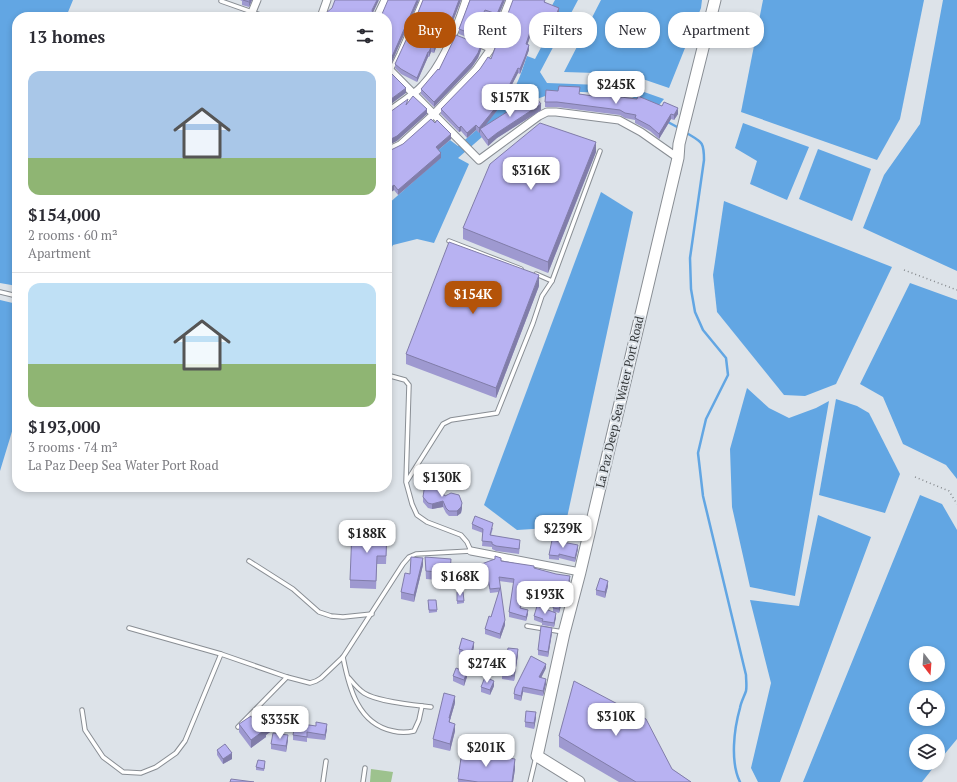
<!DOCTYPE html>
<html lang="en">
<head>
<meta charset="utf-8">
<style>
  :root { --surface:#fff; --page:#f7f7f7; --text:#2b2b33; --muted:#7c7c81; --line:#e1e1e2; --accent:#b45309 }
  body { margin:0; font-family:"PT Serif",serif; background:var(--page); color:var(--text); height:100vh; display:flex; flex-direction:column; font-size:15px; white-space:nowrap }
  * { box-sizing:border-box; margin:0 }
  p { font-size:13px; color:var(--muted) }
  .icon { flex:none; width:22px; height:22px; fill:none; stroke:currentColor; stroke-width:2; stroke-linecap:round; stroke-linejoin:round }
  .map { position:relative; flex:1; overflow:hidden }
  .panel { position:absolute; left:12px; top:12px; width:380px; height:480px; display:flex; flex-direction:column; background:var(--surface); border-radius:16px; box-shadow:0 2px 6px #0003 }
  .panel>* { flex:none }
  .hud { position:absolute; left:404px; top:12px; width:380px; height:36px; display:flex; gap:8px }
  .needle { width:26px; rotate:163deg }
  .fabs { position:absolute; left:909px; top:646px; display:grid; gap:8px }
  .fabs a { display:grid; place-items:center; width:36px; height:36px; border-radius:50%; background:var(--surface); box-shadow:0 2px 6px #0003; font-size:20px }
  .price { position:absolute; translate:-50% -34px; padding:0 9px; border-radius:8px; background:#fff; color:#222; font-size:13px; line-height:26px; filter:drop-shadow(0 1px 2px #0008) }
  .price::after { content:''; position:absolute; left:50%; top:24px; width:12px; height:9px; margin-left:-6px; background:inherit; clip-path:polygon(0 0,100% 0,50% 100%) }
  .price.on { background:var(--accent); color:#fff }
  ul { padding:0; list-style:none }
  li { display:grid; align-content:center; gap:8px; height:212px; padding:0 16px }
  li+li { border-top:1px solid var(--line) }
  li span { display:grid; place-items:center; height:124px; border-radius:12px; color:#555 }
  li>.icon { margin-inline-start:auto }
  span .icon { width:72px; height:72px; fill:#fffc; stroke-width:1 }
  li b { font-size:17px }
  h2 { display:flex; justify-content:space-between; align-items:center; height:48px; padding:0 16px; font-size:17px }
  .tag { padding:0 14px; border-radius:16px; background:var(--surface); box-shadow:0 2px 6px #0003; font-size:14px; line-height:36px }
  .tag.on { background:var(--accent); color:#fff }
  .map>svg:first-child { display:block }
</style>
</head>
<body>
<div class="map">
<svg width="957" height="782" viewBox="0 0 957 782">
  <rect width="100%" height="100%" fill="#dde3e9"/>
  <!-- green -->
  <polygon fill="#9dc28e" points="371,769 393,772 391,782 370,782"/>
  <!-- water -->
  <g fill="#62a6e3" fill-rule="evenodd">
    <polygon points="0,0 73,0 66,17 17,17 17,415 0,471"/>
    <path d="M555 0H578L540 72 547 83 627 86 664 99 656 109 626 94 559 91 534 100 482 137 458 158 469 164 434 243 417 239 393 245 387 256V205L423 173 436 152 450 140 458 146C477 129 498 113 513 91 519 81 523 67 527 56L535 59 559 13 550 9Z"/>
    <polygon points="601,0 702,0 701,8 669,88 628,74 564,72"/>
    <polygon points="763,0 924,0 900,119 877,160 741,112"/>
    <polygon points="943,0 957,0 957,271 863,228 884,175 920,124"/>
    <polygon points="743,123 809,147 787,200 750,184 757,161 735,148"/>
    <polygon points="818,149 871,169 852,221 799,199"/>
    <polygon points="601,192 633,212 565,527 517,530 484,505"/>
    <polygon points="724,201 892,267 836,384 805,396 784,395 717,312 713,275"/>
    <polygon points="910,283 957,300 957,479 946,465 903,444 883,397 860,384"/>
    <polygon points="747,388 769,408 789,418 816,408 829,401 795,596 750,587 732,507 730,449"/>
    <polygon points="836,399 857,406 869,413 900,474 885,513 819,495"/>
    <path d="M920 495 942 504 957 530V739L938 762V741H916V763H937L922 782H803ZM916 653H938V675H916ZM916 697H938V719H916Z"/>
    <polygon points="818,515 871,537 780,782 758,782 751,768 771,683 750,600 799,606"/>
  </g>
  <!-- pier -->
  <polygon fill="#dde3e9" points="0,283 17,286 17,304 0,300"/>
  <g fill="none" stroke-linecap="round" stroke-linejoin="round">
    <!-- stream -->
    <g stroke="#62a6e3" stroke-width="2.5">
      <polyline points="666,121 679,128"/>
      <path d="M685 132C701 142 704 140 704 160L690 258 691 289 695 312 703 330 726 358 728 375 706 419 698 453 703 496 746 675C746 680 747 686 746 691 744 697 741 702 740 708 734 729 730 762 740 782"/>
    </g>
    <!-- service casing -->
    <g stroke="#898e94" stroke-width="5.5">
      <g id="service">
        <polyline points="221,1 266,17"/>
        <polyline points="478,45 490,50"/>
        <polyline points="391,70 399,54 422,0"/>
        <polyline points="449,241 521,269"/>
        <polyline points="536,274 552,281"/>
        <polyline points="0,292 17,296"/>
        <polyline points="407,481 443,424 451,420 497,413 533,323 542,296 552,281 600,151"/>
        <polyline points="249,561 293,589 319,612 331,616 343,617 372,614"/>
        <polyline points="527,626 563,632"/>
        <polyline points="129,628 221,654 287,677 310,683 316,681 321,678 343,657 403,564 409,557 416,554 471,551 467,542 461,535 427,522 417,515 412,504 406,482 409,385 405,380 387,375"/>
        <path d="M343 657C349 688 358 724 393 731 401 733 406 733 414 731L419 720 422 706"/>
        <path d="M349 678C354 684 358 689 364 693 378 702 414 705 431 707"/>
        <polyline points="82,710 85,730 103,757 123,772 141,773 156,767 176,753 185,741 221,654"/>
        <polyline points="238,727 287,677"/>
        <polyline points="323,782 326,761"/>
        <polyline points="363,782 365,768"/>
        <polyline points="530,782 536,757"/>
      </g>
    </g>
    <!-- minor casing -->
    <g stroke="#898e94" stroke-width="9">
      <g id="minor">
        <polyline points="250,17 257,0"/>
        <polyline points="321,17 327,0"/>
        <polyline points="377,17 385,0"/>
        <polyline points="387,67 479,160 539,116 547,112 556,112 619,120 641,132 678,158"/>
        <path d="M387 113C399 104 413 96 423 85 443 64 457 28 466 0"/>
        <polyline points="387,151 400,145 434,114 476,70 490,50 510,0"/>
        <polyline points="471,551 580,572"/>
      </g>
    </g>
    <!-- secondary casing -->
    <g stroke="#898e94" stroke-width="13">
      <polyline id="secondary" points="579,782 537,756 564,633 580,572 678,158 679,144 715,0"/>
    </g>
    <!-- path -->
    <g stroke="#84888c" stroke-width="1.5" stroke-dasharray="1 3" stroke-linecap="butt">
      <polyline points="904,270 957,290"/>
      <polyline points="915,477 949,491 957,504"/>
    </g>
    <!-- service -->
    <use href="#service" stroke="#fff" stroke-width="3.5"/>
    <!-- minor -->
    <use href="#minor" stroke="#fff" stroke-width="7"/>
    <!-- secondary -->
    <use href="#secondary" stroke="#fff" stroke-width="11"/>
  </g>
  <!-- wall -->
  <g fill="#9e99d0">
    <polygon points="240,0 252,0 249,7 242,5 242,1"/>
    <polygon points="419,0 391,64 387,63 387,17"/>
    <polygon points="423,0 461,0 445,42 439,40 434,53 431,52 429,57 428,57 417,82 401,74 395,68 395,64 421,44 425,34 413,30 413,25"/>
    <polygon points="470,0 505,0 497,19 485,15 483,19 481,18 478,26 490,36 487,45 459,34 459,29"/>
    <polygon points="545,0 545,2 559,13 556,20 553,18 547,33 533,28 527,45 529,50 520,74 518,73 506,96 506,99 484,127 519,106 541,110 497,138 488,146 480,135 480,132 479,133 476,130 467,138 461,131 459,132 441,114 441,109 491,59"/>
    <polygon points="481,50 478,58 472,67 434,107 421,94 421,89 439,70"/>
    <polygon points="580,94 593,96 605,95 678,114 674,120 671,119 659,139 650,131 635,123 635,120 625,118 620,115 557,107 545,107 545,102"/>
    <polygon points="451,139 438,150 441,158 398,195 394,190 387,195 387,151 389,151"/>
    <polygon points="596,152 548,273 463,239 463,228"/>
    <polygon points="539,286 496,398 406,364 406,354"/>
    <polygon points="445,496 462,508 461,513 457,516 449,516 446,513 443,507 432,509 428,508 423,502 423,497"/>
    <polygon points="472,524 493,528 491,535 520,545 519,554 496,551 492,549 492,547 482,546 483,533 472,529"/>
    <polygon points="387,539 386,564 377,564 376,589 350,588 350,580"/>
    <polygon points="578,549 575,562 559,558 559,560 549,559 549,555"/>
    <polygon points="425,557 451,567 450,581 426,579"/>
    <polygon points="495,559 501,561 534,568 570,580 566,599 563,598 559,613 555,612 556,617 554,627 542,625 542,623 534,620 534,616 553,612 553,608 555,598 544,594 541,603 523,599 521,608 528,614 526,621 509,617 509,612 514,583 499,581 505,625 500,639 485,634 485,629 491,617 499,592 490,593 487,577 472,583 468,574 468,569"/>
    <polygon points="423,565 414,602 401,599 401,592 410,574"/>
    <polygon points="608,586 605,598 596,595 596,590"/>
    <polygon points="457,592 463,592 464,603 457,604"/>
    <polygon points="428,603 437,610 437,612 429,613"/>
    <polygon points="552,633 548,657 538,655 538,650"/>
    <polygon points="474,647 471,658 459,655 459,649"/>
    <polygon points="518,654 514,681 502,679 502,674 506,663"/>
    <polygon points="546,668 541,678 546,684 543,696 523,692 521,701 514,699 514,694"/>
    <polygon points="453,676 467,677 464,686 453,681"/>
    <polygon points="494,686 490,695 481,692 481,687"/>
    <polygon points="455,703 450,720 450,723 455,731 450,751 433,747 433,739"/>
    <polygon points="536,718 534,729 525,727 525,722"/>
    <polygon points="255,723 277,727 266,735 266,737 251,748 239,732 239,724"/>
    <polygon points="316,726 327,729 325,740 307,738 307,742 293,740 293,735"/>
    <polygon points="559,736 672,769 691,782 619,782 559,747"/>
    <polygon points="288,740 286,752 271,749 271,744"/>
    <polygon points="217,750 232,759 223,764 217,755"/>
    <polygon points="265,764 264,771 256,770 256,767"/>
    <polygon points="515,769 513,782 458,782 458,779"/>
  </g>
  <!-- shaded-wall -->
  <g fill="#817da9">
    <polygon points="250,0 252,0 249,7 249,2"/>
    <polygon points="377,0 379,0 372,15 372,10"/>
    <polygon points="417,0 419,0 391,64 391,59"/>
    <polygon points="459,0 461,0 445,42 445,37"/>
    <polygon points="503,0 505,0 497,19 497,14"/>
    <polygon points="559,8 559,13 556,20 556,15"/>
    <polygon points="481,13 481,18 477,31 477,26"/>
    <polygon points="553,13 553,18 547,33 547,29"/>
    <polygon points="533,23 533,28 526,49 526,44"/>
    <polygon points="490,31 490,36 487,45 487,40"/>
    <polygon points="439,35 439,40 434,53 434,48"/>
    <polygon points="481,45 481,50 478,58 472,67 434,107 434,102"/>
    <polygon points="529,45 529,50 520,74 520,69"/>
    <polygon points="431,47 431,52 429,57 429,52"/>
    <polygon points="428,52 428,57 417,82 417,78"/>
    <polygon points="518,68 518,73 506,96 506,99 481,131 480,129 480,132 479,133 479,128 505,94"/>
    <polygon points="406,88 406,93 387,107 387,102"/>
    <polygon points="541,104 541,110 497,138 488,146 488,140 497,133"/>
    <polygon points="678,108 678,114 674,120 674,115"/>
    <polygon points="427,109 427,114 397,141 387,146 387,141"/>
    <polygon points="671,114 671,119 659,139 659,134"/>
    <polygon points="476,125 476,130 467,138 467,133"/>
    <polygon points="461,126 461,131 459,132 459,128"/>
    <polygon points="451,134 451,139 436,152 436,147"/>
    <polygon points="596,142 596,152 548,273 548,262"/>
    <polygon points="441,153 441,158 398,195 398,190"/>
    <polygon points="394,185 394,190 387,195 387,190"/>
    <polygon points="539,275 539,286 496,398 496,388"/>
    <polygon points="443,501 443,507 432,509 432,504"/>
    <polygon points="462,503 462,508 461,513 457,516 457,511"/>
    <polygon points="578,545 578,549 575,562 575,558"/>
    <polygon points="423,558 423,565 414,602 414,595"/>
    <polygon points="487,573 487,577 472,583 472,579"/>
    <polygon points="570,576 570,580 566,599 566,594"/>
    <polygon points="608,581 608,586 605,598 605,592"/>
    <polygon points="544,590 544,594 541,603 541,599"/>
    <polygon points="563,594 563,598 559,613 559,609"/>
    <polygon points="523,595 523,599 520,612 520,608"/>
    <polygon points="528,610 528,614 526,621 526,617"/>
    <polygon points="556,613 556,617 554,627 554,623"/>
    <polygon points="505,620 505,625 500,639 500,634"/>
    <polygon points="552,628 552,633 548,657 548,652"/>
    <polygon points="474,642 474,647 471,658 471,653"/>
    <polygon points="518,649 518,654 514,681 514,676"/>
    <polygon points="546,664 546,668 539,682 539,677"/>
    <polygon points="467,672 467,677 464,686 464,680"/>
    <polygon points="546,679 546,684 543,696 543,691"/>
    <polygon points="494,681 494,686 490,695 490,690"/>
    <polygon points="523,687 523,692 521,701 521,696"/>
    <polygon points="455,696 455,703 450,720 450,725 449,730 449,718"/>
    <polygon points="536,712 536,718 534,729 534,723"/>
    <polygon points="277,719 277,727 266,735 266,737 251,748 251,740 263,729"/>
    <polygon points="327,724 327,729 325,740 325,735"/>
    <polygon points="455,724 455,731 450,751 450,744"/>
    <polygon points="288,735 288,740 286,752 286,746"/>
    <polygon points="232,753 232,759 223,764 223,759"/>
    <polygon points="515,759 515,769 513,782 512,782"/>
  </g>
  <!-- building -->
  <g fill="#b8b2f2" stroke="#817da9">
    <polygon points="243,0 250,0 249,2"/>
    <polygon points="335,0 377,0 372,10 373,15 377,17 329,17 326,13 332,8"/>
    <polygon points="388,0 417,0 391,59 387,58 387,17 377,17 382,14"/>
    <polygon points="423,0 459,0 445,37 439,35 434,48 431,47 429,52 428,52 417,78 401,69 395,64 407,38 421,44 426,30 413,25"/>
    <polygon points="470,0 503,0 497,14 485,10 483,14 481,13 477,26 490,31 487,40 459,29"/>
    <polygon points="513,0 545,0 544,2 559,8 556,15 553,13 547,29 533,23 526,44 529,45 525,57 520,69 518,68 505,94 506,95 479,128 476,125 467,133 461,126 459,128 441,109 480,69 488,57 491,59"/>
    <polygon points="456,35 481,45 478,53 472,62 434,102 421,89 438,69 439,70"/>
    <polygon points="387,69 406,88 387,102"/>
    <polygon points="559,86 580,87 579,94 593,96 593,87 605,87 604,95 637,99 638,96 662,106 664,102 678,108 674,115 671,114 659,134 650,126 635,118 636,115 625,113 620,110 557,102 545,102 546,90 558,91"/>
    <polygon points="534,95 541,104 497,133 488,140 480,129 518,105 519,106"/>
    <polygon points="413,96 427,109 397,136 387,141 387,112 390,112 408,99 406,105"/>
    <polygon points="431,119 435,123 437,120 451,134 436,147 441,153 398,190 394,185 387,190 387,151 389,151 403,144"/>
    <polygon points="540,123 596,142 548,262 463,228 490,164"/>
    <polygon points="449,242 539,275 496,388 406,354"/>
    <polygon points="430,485 434,485 438,487 445,496 451,493 459,495 462,503 461,507 457,511 449,511 446,508 443,501 432,504 428,503 423,497 424,490"/>
    <polygon points="475,516 493,523 490,535 520,540 519,549 496,546 492,544 492,542 482,541 483,529 472,524"/>
    <polygon points="352,530 387,531 386,556 377,556 376,581 350,580"/>
    <polygon points="552,540 578,545 575,558 559,554 559,556 549,555"/>
    <polygon points="495,556 501,558 501,561 534,566 534,568 556,574 570,576 566,594 563,594 559,609 553,608 556,594 544,590 541,599 523,595 520,608 528,610 526,617 509,612 514,579 499,577 505,620 500,634 485,629 489,616 491,617 500,588 490,589 487,573 472,579 468,569 495,559"/>
    <polygon points="411,557 423,558 414,595 401,592 405,573 410,574"/>
    <polygon points="425,557 451,559 450,573 426,571"/>
    <polygon points="600,578 608,581 605,592 596,590"/>
    <polygon points="457,592 463,592 464,601 457,601"/>
    <polygon points="428,600 436,600 437,610 429,610"/>
    <polygon points="537,606 556,613 554,623 542,621 543,619 534,616"/>
    <polygon points="541,626 552,628 548,652 538,650"/>
    <polygon points="462,638 474,642 471,653 459,649"/>
    <polygon points="508,648 518,649 514,676 502,674 504,662 506,663"/>
    <polygon points="531,656 546,664 539,677 546,679 543,691 523,687 521,696 514,694 515,688"/>
    <polygon points="456,668 467,672 464,680 453,676"/>
    <polygon points="485,677 494,681 490,690 481,687"/>
    <polygon points="574,681 646,719 672,769 691,782 636,782 559,736"/>
    <polygon points="444,693 455,696 449,718 450,718 449,722 455,724 450,744 433,739"/>
    <polygon points="526,711 536,712 534,723 525,722"/>
    <polygon points="271,712 277,719 263,729 266,729 251,740 239,724 251,716 255,723"/>
    <polygon points="316,722 327,724 325,735 307,732 307,737 293,735 295,723 316,726"/>
    <polygon points="273,733 288,735 286,746 271,744"/>
    <polygon points="225,744 232,753 223,759 217,750"/>
    <polygon points="462,751 515,759 512,782 478,782 458,779"/>
    <polygon points="258,760 265,761 264,769 256,767"/>
    <polygon points="231,779 254,782 230,782"/>
  </g>
  <g text-anchor="middle" stroke-width="4" stroke-linejoin="round" paint-order="stroke">
    <!-- street labels -->
    <g font-size="12" fill="#343739" stroke="#dde3e9">
      <text transform="translate(620 402) rotate(-77)" y="4">La Paz Deep Sea Water Port Road</text>
    </g>
  </g>
</svg>
<div class="fabs">
<a><svg class="needle" viewBox="-14 -14 28 28"><path d="M0-13l5 13h-10z" fill="#e53935"/><path d="M0 13l5-13h-10z" fill="#7c7c81"/></svg></a>
<a><svg class="icon" aria-label="locate" viewBox="0 0 24 24"><circle cx="12" cy="12" r="6"/><path d="M12 2v4M12 18v4M2 12h4M18 12h4"/></svg></a>
<a><svg class="icon" aria-label="layers" viewBox="0 0 24 24"><path d="M12 4l9 5-9 5-9-5zM3 14l9 5 9-5"/></svg></a>
</div>
<b class="price" style="left:616px;top:105px">$245K</b>
<b class="price" style="left:510px;top:118px">$157K</b>
<b class="price" style="left:531px;top:191px">$316K</b>
<b class="price on" style="left:473px;top:315px">$154K</b>
<b class="price" style="left:442px;top:498px">$130K</b>
<b class="price" style="left:563px;top:549px">$239K</b>
<b class="price" style="left:367px;top:554px">$188K</b>
<b class="price" style="left:460px;top:597px">$168K</b>
<b class="price" style="left:545px;top:615px">$193K</b>
<b class="price" style="left:487px;top:684px">$274K</b>
<b class="price" style="left:616px;top:737px">$310K</b>
<b class="price" style="left:280px;top:740px">$335K</b>
<b class="price" style="left:486px;top:768px">$201K</b>
<div class="hud">
<a class="tag on">Buy</a>
<a class="tag">Rent</a>
<a class="tag">Filters</a>
<a class="tag">New</a>
<a class="tag">Apartment</a>
</div>
<section class="panel">
<h2>13 homes<svg class="icon" aria-label="filters" viewBox="0 0 24 24"><path d="M4 7h16M4 17h16"/><circle cx="9" cy="7" r="2"/><circle cx="15" cy="17" r="2"/></svg></h2>
<ul>
<li><span style="background:linear-gradient(#a9c7e8 70%,#8fb573 0)"><svg class="icon" aria-label="home" viewBox="0 0 24 24"><path d="M3 11l9-7 9 7M6 9v11h12V9"/></svg></span><div><b>$154,000</b><p>2 rooms · 60 m²</p><p>Apartment</p></div></li>
<li><span style="background:linear-gradient(#bfe0f5 65%,#8fb573 0)"><svg class="icon" aria-label="home" viewBox="0 0 24 24"><path d="M3 11l9-7 9 7M6 9v11h12V9"/></svg></span><div><b>$193,000</b><p>3 rooms · 74 m²</p><p>La Paz Deep Sea Water Port Road</p></div></li>
</ul>
</section>
</div>
</body>
</html>
